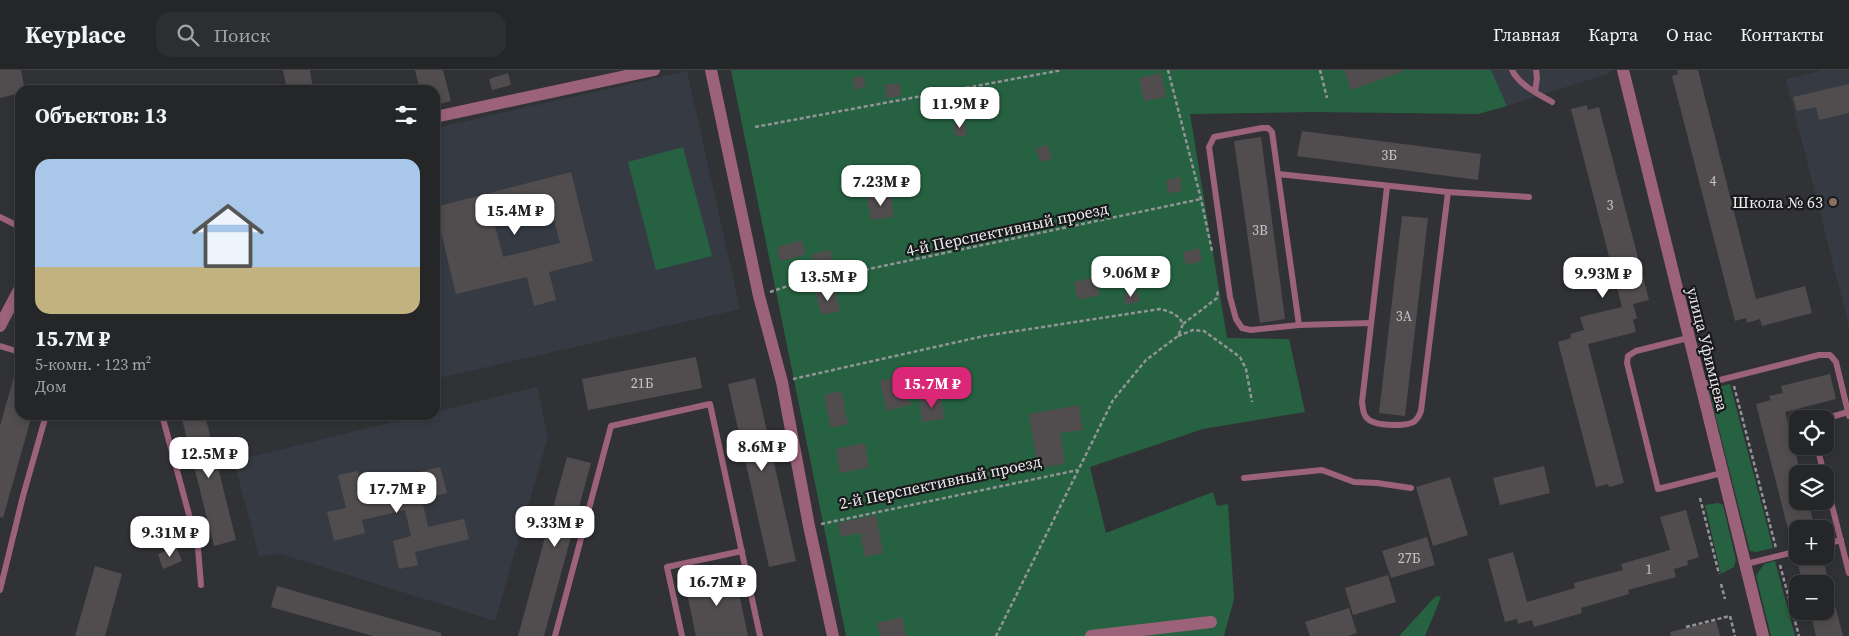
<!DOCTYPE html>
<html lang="ru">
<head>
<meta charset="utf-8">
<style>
  :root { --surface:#242628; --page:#2c2e30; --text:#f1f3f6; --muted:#a3a5a8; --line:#414345; --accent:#db2777 }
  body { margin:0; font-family:"Source Serif 4",serif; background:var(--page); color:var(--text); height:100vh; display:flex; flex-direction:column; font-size:19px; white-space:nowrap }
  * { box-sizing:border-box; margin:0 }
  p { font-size:16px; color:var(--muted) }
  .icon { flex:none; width:28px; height:28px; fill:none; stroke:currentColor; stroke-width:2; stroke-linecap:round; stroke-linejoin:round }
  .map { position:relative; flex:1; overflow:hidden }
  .sheet { position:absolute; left:15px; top:15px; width:425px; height:335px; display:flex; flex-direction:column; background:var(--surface); border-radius:15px; box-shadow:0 2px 8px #0003,0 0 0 1px var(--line) }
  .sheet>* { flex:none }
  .fabs { position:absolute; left:1789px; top:340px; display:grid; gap:10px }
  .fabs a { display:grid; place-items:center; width:45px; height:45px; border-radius:10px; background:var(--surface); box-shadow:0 2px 8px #0003,0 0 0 1px var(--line); font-size:25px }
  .price { position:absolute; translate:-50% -42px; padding:0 11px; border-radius:10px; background:#fff; color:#222; font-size:16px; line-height:32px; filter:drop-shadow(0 1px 2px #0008) }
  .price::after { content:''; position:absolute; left:50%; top:30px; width:15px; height:11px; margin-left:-8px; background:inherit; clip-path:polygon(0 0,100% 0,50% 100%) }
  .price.selected { background:var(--accent); color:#fff }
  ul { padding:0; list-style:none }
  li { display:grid; align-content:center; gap:10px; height:265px; padding:0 20px }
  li+li { border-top:1px solid var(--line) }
  li span { display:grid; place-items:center; height:155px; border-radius:15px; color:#555 }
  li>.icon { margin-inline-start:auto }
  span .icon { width:90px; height:90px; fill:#fffc; stroke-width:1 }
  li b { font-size:21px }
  h2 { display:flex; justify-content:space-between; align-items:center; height:60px; padding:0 20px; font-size:21px }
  header { display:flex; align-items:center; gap:30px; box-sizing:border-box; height:70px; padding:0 25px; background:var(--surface); border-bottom:1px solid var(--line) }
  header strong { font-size:24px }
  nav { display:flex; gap:28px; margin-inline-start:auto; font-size:18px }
  .search { width:350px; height:45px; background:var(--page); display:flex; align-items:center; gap:12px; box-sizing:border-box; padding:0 18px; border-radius:15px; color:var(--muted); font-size:19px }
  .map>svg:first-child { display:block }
</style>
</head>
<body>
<header>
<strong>Keyplace</strong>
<div class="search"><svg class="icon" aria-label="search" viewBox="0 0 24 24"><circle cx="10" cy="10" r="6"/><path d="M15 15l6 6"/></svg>Поиск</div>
<nav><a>Главная</a><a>Карта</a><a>О нас</a><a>Контакты</a></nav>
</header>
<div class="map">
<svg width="1849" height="566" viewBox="0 0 1849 566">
  <rect width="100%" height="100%" fill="#303235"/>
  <!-- built -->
  <g fill="#363b43">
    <polygon points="1491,0 1610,0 1610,3 1604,5 1507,36"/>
    <polygon points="1823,0 1849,0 1849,256 1786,9"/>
    <polygon points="687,1 740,239 439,308 435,291 435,58"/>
    <polygon points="537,317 548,367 495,551 281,484 259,486 234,391 421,345 435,345 435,342"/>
  </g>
  <!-- green -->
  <g fill="#266241">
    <polygon points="731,0 1491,0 1507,36 1478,44 1314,42 1190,44 1227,268 1289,269 1305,342 1203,359 1090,397 1106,463 1213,422 1217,436 1228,434 1234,529 1224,566 846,566"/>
    <polygon points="683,77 712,186 656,200 628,92"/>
    <polygon points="1730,314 1773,478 1756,482 1750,481 1710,324 1713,318"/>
    <polygon points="1718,433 1723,435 1736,490 1734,497 1721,504 1705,435"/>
    <polygon points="1775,491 1795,566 1771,566 1756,506 1764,494"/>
    <polygon points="1438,526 1441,527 1425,566 1399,566 1435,527"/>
  </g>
  <!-- building -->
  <g fill="#514d4f" fill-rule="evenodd">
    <polygon points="0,0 21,0 24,16 20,23 0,28"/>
    <polygon points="283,0 310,0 313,20 287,20"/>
    <polygon points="415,0 443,0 451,31 435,35 435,20 420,20"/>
    <polygon points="1344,0 1402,0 1402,2 1351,20"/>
    <polygon points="1677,0 1698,0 1756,229 1805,216 1812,243 1762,256 1760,249 1747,253 1746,248 1735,251 1672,6 1678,4"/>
    <polygon points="508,3 511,15 492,20 489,9"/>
    <polygon points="1161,3 1166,27 1144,31 1139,8"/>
    <polygon points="863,6 866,17 855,20 852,8"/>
    <polygon points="899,13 901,26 887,28 885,15"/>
    <polygon points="1849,14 1849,43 1819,50 1816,37 1797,41 1793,27"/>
    <polygon points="1000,27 1001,39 990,40 988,28"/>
    <polygon points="1587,35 1588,40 1599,37 1649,230 1633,234 1637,248 1633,250 1636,262 1588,274 1624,413 1609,417 1608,414 1596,417 1558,272 1571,268 1570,264 1584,260 1580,247 1622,237 1571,39"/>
    <polygon points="964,51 967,65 956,67 953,54"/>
    <polygon points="1302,61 1481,84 1478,110 1297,86"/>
    <polygon points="1261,67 1285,249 1260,253 1234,71"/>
    <polygon points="1048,75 1052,89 1040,92 1036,78"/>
    <path d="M571 102 593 191 549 202 556 230 534 236 527 207 456 224 435 137ZM550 134 560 173 503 187 493 148Z"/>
    <polygon points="1180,107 1182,121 1168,123 1166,110"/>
    <polygon points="891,124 894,147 871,150 867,128"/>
    <polygon points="1402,146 1428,148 1405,346 1379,343"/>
    <polygon points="802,170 805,185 780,191 777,177"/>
    <polygon points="1199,178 1202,191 1186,195 1183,182"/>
    <polygon points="830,180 834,197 816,201 812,184"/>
    <polygon points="1096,207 1100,225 1078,230 1074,212"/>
    <polygon points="835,219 840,241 821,245 816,223"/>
    <polygon points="1137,221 1140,231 1126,235 1123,225"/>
    <polygon points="696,287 702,318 588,340 582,309"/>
    <polygon points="17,296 20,296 20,345 32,345 3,448 0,447 0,356"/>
    <polygon points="1830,304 1836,329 1785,342 1801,404 1798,404 1798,431 1808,431 1815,459 1788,459 1756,334 1771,330 1769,326 1783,323 1781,316"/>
    <polygon points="903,305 911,335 887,341 880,311"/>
    <polygon points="755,308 796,491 769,497 728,314"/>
    <polygon points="841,321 848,354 831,358 824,325"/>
    <polygon points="941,326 944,349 922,352 919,329"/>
    <polygon points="1079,335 1083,360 1060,363 1065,394 1038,398 1029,344"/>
    <polygon points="181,345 205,345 236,470 214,476"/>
    <polygon points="865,373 869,398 840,403 836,379"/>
    <polygon points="567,387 591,393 544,566 518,566"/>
    <polygon points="1544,396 1550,423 1500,435 1493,408"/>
    <polygon points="440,397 447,423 422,429 428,457 464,449 469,469 415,482 418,495 399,499 393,471 411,466 405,440 362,450 365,463 334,471 327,442 346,438 338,405 358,401 364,426 409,416 406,405"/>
    <polygon points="1450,407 1468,465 1433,476 1416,417"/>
    <polygon points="1686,440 1699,487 1687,491 1688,495 1674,499 1676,507 1628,520 1629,524 1581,538 1582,543 1534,557 1532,550 1518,554 1517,549 1505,552 1488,489 1513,482 1527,532 1575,518 1574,513 1623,500 1621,494 1670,480 1660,447"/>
    <polygon points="876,445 883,483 865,487 860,463 841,467 838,453"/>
    <polygon points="1427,467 1435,495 1391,508 1382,481"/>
    <polygon points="176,477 182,491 163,499 158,484"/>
    <polygon points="1822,486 1829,512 1843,566 1816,566 1810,541 1825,541 1825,514 1803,514 1796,487"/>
    <polygon points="95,496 122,504 105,566 75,566"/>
    <polygon points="734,500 748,566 696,566 686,519 703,515 701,507"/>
    <polygon points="1388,505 1396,532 1353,545 1345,518"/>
    <polygon points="277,516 441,563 441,566 373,566 271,537"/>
    <polygon points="1349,538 1357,563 1348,566 1310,566 1305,552"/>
    <polygon points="902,547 906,566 880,566 877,553"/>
    <polygon points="1716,551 1720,566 1671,566 1670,562"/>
  </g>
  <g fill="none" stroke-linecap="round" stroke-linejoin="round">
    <!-- path -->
    <g stroke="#939497" stroke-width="2.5" stroke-dasharray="4 2.5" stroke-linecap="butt">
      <polyline points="1168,0 1201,129 1212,181"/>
      <polyline points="1320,0 1327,28"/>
      <polyline points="755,57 1062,0"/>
      <polyline points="770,222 788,216 1201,129"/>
      <polyline points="1183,254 1217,228 1218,220"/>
      <polyline points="1178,266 1193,260 1204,261 1240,287 1246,299 1252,332"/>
      <path d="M793 309 984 266 1160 239C1171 242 1178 244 1183 254L1178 266 1146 290 1113 330 996 566"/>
      <polyline points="1734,316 1776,478"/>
      <polyline points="1700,428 1719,504"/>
      <polyline points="821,454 1078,400"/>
      <polyline points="1780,495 1799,566"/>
      <polyline points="1721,514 1725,529"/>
      <polyline points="1686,557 1730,546 1735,566"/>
    </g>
    <!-- lane -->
    <g stroke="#9b6279" stroke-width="6">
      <path d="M1512 0C1519 15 1538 24 1552 32"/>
      <polyline points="1535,22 1537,8 1536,0"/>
      <polygon points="1262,58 1268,58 1272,62 1299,255 1251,260 1242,258 1236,249 1230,227 1209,77 1214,67"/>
      <polyline points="1278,104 1448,122 1529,127"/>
      <path d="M1387 117 1362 332C1363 339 1363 346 1369 350 1378 356 1408 357 1415 351 1418 348 1420 344 1421 341L1448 122"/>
      <polyline points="0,147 20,157"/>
      <polyline points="1299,255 1371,253"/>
      <polyline points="1688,268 1636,281 1628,286 1627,293 1658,419 1722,403"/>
      <polyline points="0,276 20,282"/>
      <polyline points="1700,315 1819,285 1830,285 1836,292 1849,346"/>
      <polyline points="162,345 198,478 201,515"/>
      <polyline points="1824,349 1848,342"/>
      <polyline points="1817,376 1824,404"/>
      <polyline points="1244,408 1322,400 1354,412 1377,413 1411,418"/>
      <polyline points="1825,408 1849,503"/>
      <polyline points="1825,474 1841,470"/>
      <polyline points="1746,494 1794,482"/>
      <polyline points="0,520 23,426 46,345"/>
      <polyline points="555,566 611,356 710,334 760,566"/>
      <polyline points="682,566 667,497 742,481"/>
    </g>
    <!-- street -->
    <g stroke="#9b6279" stroke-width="12">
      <polyline points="711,0 759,226 782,312 809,456 833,566"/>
      <polyline points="1623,0 1763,566"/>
      <polyline points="435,47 654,0"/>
      <polyline points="0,256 20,218"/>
      <polyline points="1091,566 1211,552"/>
    </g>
  </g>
  <!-- markers -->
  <circle fill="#8d6e63" stroke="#19191b" stroke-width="2" cx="1833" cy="132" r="5"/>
  <g text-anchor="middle" stroke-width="4.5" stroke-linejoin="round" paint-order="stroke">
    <!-- number labels -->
    <g font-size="14" fill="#c6c6c8">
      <text x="1389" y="90">3Б</text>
      <text x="1713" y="116">4</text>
      <text x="1610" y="140">3</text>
      <text x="1260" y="165">3В</text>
      <text x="1404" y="251">3А</text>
      <text x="642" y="318">21Б</text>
      <text x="1409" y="493">27Б</text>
      <text x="1649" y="504">1</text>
    </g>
    <!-- poi labels -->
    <g font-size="16" fill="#edeef0" stroke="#19191b" text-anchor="end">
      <text x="1823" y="138">Школа № 63</text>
    </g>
    <!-- street labels -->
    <g font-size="16" fill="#edeef0" stroke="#19191b">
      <text transform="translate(1007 159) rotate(-12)" y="6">4-й Перспективный проезд</text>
      <text transform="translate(1708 279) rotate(76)" y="6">улица Уфимцева</text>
      <text transform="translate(940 412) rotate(-12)" y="6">2-й Перспективный проезд</text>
    </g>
  </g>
</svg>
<div class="fabs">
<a><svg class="icon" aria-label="locate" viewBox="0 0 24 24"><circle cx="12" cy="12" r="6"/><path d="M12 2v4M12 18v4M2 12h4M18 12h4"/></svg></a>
<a><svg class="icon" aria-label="layers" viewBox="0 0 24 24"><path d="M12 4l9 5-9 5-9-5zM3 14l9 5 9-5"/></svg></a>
<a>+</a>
<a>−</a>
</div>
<b class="price" style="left:960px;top:59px">11.9M ₽</b>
<b class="price" style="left:881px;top:137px">7.23M ₽</b>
<b class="price" style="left:515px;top:166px">15.4M ₽</b>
<b class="price" style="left:1131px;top:228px">9.06M ₽</b>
<b class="price" style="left:1603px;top:229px">9.93M ₽</b>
<b class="price" style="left:828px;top:232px">13.5M ₽</b>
<b class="price selected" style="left:932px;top:339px">15.7M ₽</b>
<b class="price" style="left:762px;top:402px">8.6M ₽</b>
<b class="price" style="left:209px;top:409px">12.5M ₽</b>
<b class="price" style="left:397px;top:444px">17.7M ₽</b>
<b class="price" style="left:555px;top:478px">9.33M ₽</b>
<b class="price" style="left:170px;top:488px">9.31M ₽</b>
<b class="price" style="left:717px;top:537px">16.7M ₽</b>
<section class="sheet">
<h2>Объектов: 13<svg class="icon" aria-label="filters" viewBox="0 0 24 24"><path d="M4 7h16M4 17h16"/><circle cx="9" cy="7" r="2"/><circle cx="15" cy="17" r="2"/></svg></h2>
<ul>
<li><span style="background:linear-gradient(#a9c7e8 70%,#c2b280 0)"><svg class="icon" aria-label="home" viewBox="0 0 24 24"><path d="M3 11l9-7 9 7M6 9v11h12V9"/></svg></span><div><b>15.7M ₽</b><p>5-комн. · 123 m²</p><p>Дом</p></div></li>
</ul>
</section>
</div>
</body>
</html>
